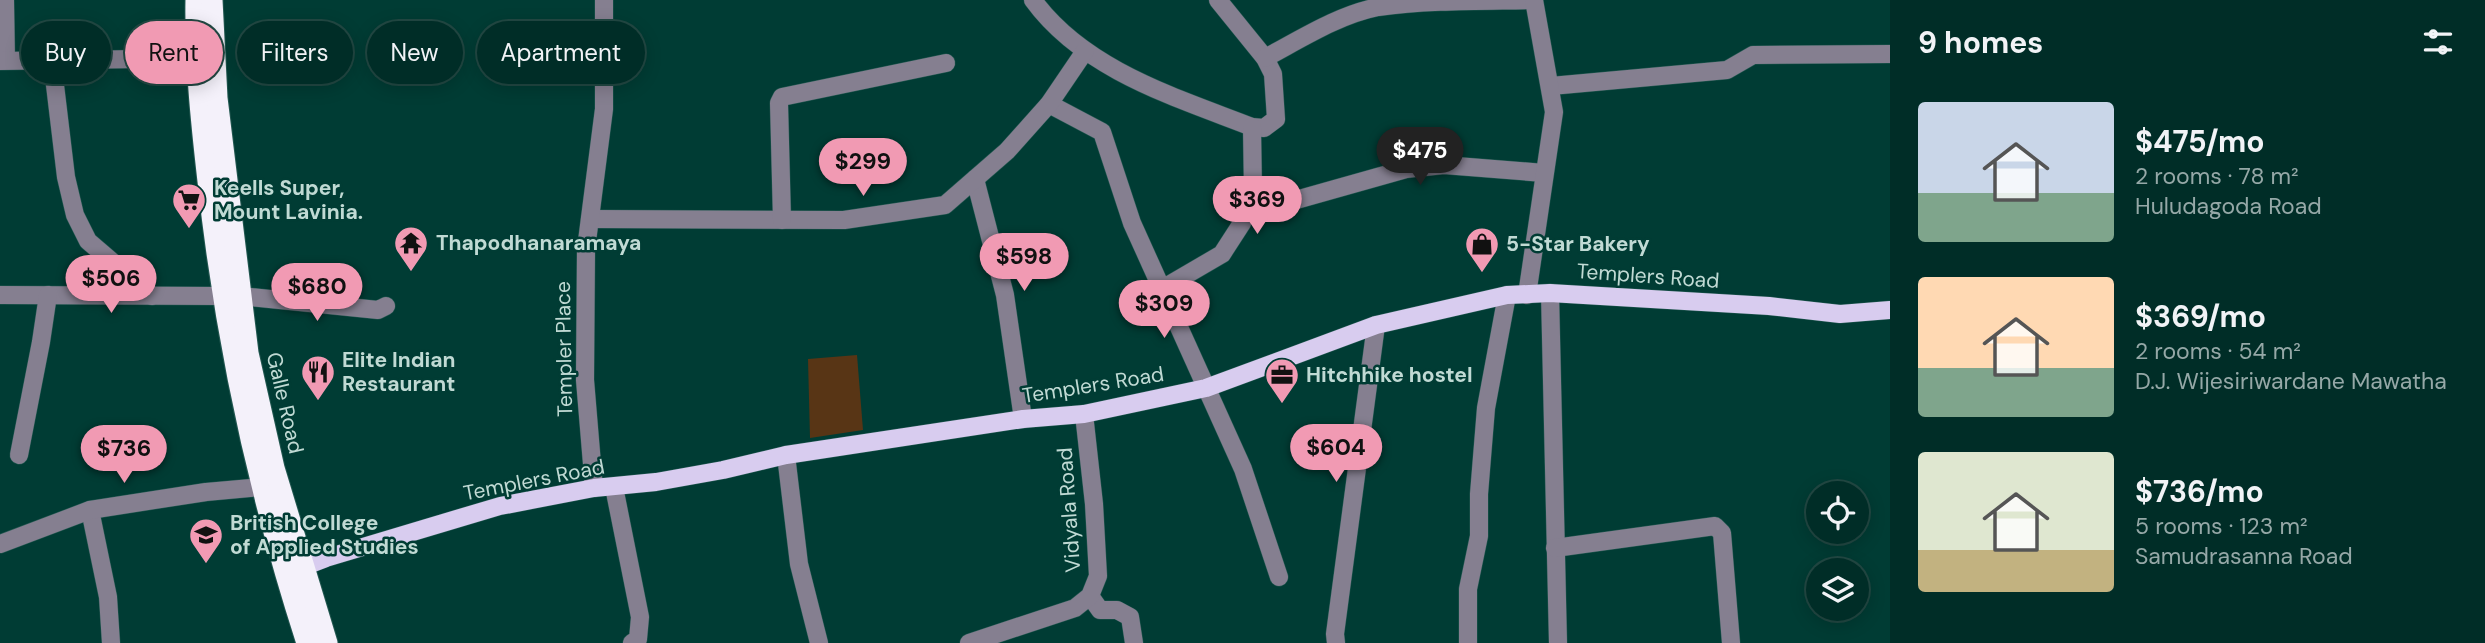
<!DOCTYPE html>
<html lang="en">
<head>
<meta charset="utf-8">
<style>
  :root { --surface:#002d27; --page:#0e3933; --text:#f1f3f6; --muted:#95a8a7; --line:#224944; --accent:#f19ab3 }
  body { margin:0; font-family:"DM Sans",sans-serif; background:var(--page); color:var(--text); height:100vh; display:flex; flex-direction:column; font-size:26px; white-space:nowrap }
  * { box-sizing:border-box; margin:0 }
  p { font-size:23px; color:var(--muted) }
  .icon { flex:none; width:38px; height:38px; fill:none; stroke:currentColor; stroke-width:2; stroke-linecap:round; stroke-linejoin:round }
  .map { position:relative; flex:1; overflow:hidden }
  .drawer { display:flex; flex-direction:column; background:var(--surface); width:595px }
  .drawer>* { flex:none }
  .banner { position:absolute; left:21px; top:21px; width:665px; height:63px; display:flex; gap:14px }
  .controls { position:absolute; left:1806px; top:481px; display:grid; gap:14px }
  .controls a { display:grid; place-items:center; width:63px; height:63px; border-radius:50%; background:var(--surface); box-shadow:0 4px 18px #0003,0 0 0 2px var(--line); font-size:35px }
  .price { position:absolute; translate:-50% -60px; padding:0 16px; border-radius:24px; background:var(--accent); color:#111; font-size:23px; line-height:46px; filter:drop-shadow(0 2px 4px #0008) }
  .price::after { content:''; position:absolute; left:50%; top:42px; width:21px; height:16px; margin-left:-10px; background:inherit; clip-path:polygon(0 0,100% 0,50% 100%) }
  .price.on { background:#222; color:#fff }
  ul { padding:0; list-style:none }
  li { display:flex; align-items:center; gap:21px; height:175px; padding:0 28px }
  li span { display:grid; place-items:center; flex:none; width:196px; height:140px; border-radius:7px; color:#555 }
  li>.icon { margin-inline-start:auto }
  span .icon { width:84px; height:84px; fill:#fffc; stroke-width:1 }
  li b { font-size:30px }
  h2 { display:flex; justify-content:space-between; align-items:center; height:84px; padding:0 28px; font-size:30px }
  .tag { padding:0 24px; border-radius:32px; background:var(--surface); box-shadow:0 4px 18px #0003,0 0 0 2px var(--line); font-size:24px; line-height:63px }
  .tag.on { background:var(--accent); color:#111 }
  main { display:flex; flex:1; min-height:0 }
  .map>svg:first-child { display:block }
</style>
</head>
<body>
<main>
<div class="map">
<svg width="1890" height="643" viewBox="0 0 1890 643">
  <rect width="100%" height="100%" fill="#003c34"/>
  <!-- green -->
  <polygon fill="#583515" points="857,355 863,430 810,438 808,359"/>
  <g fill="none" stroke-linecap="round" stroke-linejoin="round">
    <!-- minor casing -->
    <g stroke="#235851" stroke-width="19">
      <g id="minor">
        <polyline points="5,0 6,60"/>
        <path d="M1033 0C1084 70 1175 97 1252 127L1264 128 1276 119 1273 74 1265 58 1218 0"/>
        <path d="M1265 58C1301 39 1338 15 1378 7 1429 0 1483 1 1534 0"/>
        <polyline points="52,60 66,177 75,215 88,241 152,296"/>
        <polyline points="0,61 210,58"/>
        <polyline points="1551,86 1727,70 1753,55 1890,54"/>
        <polyline points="1049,104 1102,132 1132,223 1243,469 1279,577"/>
        <polyline points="975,179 1005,295 1023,419"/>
        <polyline points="1296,200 1406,169 1444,165 1544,173"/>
        <polyline points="590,219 844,220 945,205 1007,151 1049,104 1085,51"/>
        <polyline points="782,220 779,103 782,97 946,63"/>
        <polyline points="1162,289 1222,254 1242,223 1253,192 1252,127"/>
        <polyline points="1550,293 1558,643"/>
        <polyline points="0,295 223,296"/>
        <polyline points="1527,295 1554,112 1534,0"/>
        <polyline points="240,296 378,310 386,306"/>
        <polyline points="19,455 41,342 48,295"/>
        <polyline points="786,455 799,564 819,643"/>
        <polyline points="614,487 640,617 638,639 632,643"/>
        <polyline points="594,488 585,380 586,249 604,109 604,0"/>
        <polyline points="90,510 108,597 111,643"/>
        <polyline points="0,544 90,510 206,492 262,487"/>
        <polyline points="1555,548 1715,526 1722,533 1731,643"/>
        <polyline points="1090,596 1100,610 1117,610 1130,617 1134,643"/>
        <polyline points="969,643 1075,608 1090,596 1098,576 1094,504 1084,414"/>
        <polyline points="1336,643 1335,634 1376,325"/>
        <polyline points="1468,643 1468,589 1479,536 1479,494 1486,408 1507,295"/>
      </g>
    </g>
    <!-- major casing -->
    <g stroke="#235851" stroke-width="19">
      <polyline id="major" points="292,571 326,558 500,506 594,488 656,482 723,470 786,455 1023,419 1084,414 1206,388 1376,325 1507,295 1550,293 1769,306 1840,314 1890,310"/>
    </g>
    <!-- highway casing -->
    <g stroke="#235851" stroke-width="23">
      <g id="highway">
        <path d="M196 0C195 61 201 120 208 181 225 338 258 492 307 643"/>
        <polyline points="212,0 217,98 248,353 274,468 327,643"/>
      </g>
    </g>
    <!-- minor -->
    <use href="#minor" stroke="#857f90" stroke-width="18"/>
    <!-- major -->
    <use href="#major" stroke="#d8ccef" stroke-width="18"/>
    <!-- highway -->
    <use href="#highway" stroke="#f4f1fa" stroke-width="21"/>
  </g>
  <!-- icons -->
  <defs>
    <g id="supermarket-pin" transform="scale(1.75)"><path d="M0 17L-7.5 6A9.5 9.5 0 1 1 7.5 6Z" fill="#f19ab3" stroke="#003c34"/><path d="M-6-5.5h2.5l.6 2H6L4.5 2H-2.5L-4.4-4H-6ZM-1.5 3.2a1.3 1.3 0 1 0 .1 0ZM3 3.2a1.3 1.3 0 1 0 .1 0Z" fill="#111"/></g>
    <g id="temple-pin" transform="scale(1.75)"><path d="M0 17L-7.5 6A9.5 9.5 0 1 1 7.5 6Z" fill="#f19ab3" stroke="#003c34"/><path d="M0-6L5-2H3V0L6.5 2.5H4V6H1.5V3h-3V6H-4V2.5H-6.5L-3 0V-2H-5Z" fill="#111"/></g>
    <g id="shop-pin" transform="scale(1.75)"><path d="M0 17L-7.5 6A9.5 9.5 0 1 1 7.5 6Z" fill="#f19ab3" stroke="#003c34"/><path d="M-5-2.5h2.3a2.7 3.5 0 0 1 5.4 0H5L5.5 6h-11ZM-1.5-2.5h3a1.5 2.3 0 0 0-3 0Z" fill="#111"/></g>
    <g id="restaurant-pin" transform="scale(1.75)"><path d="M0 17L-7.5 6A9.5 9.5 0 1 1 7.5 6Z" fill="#f19ab3" stroke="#003c34"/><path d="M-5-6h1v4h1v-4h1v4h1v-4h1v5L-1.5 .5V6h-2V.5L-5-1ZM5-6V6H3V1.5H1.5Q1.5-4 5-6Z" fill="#111"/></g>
    <g id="office-pin" transform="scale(1.75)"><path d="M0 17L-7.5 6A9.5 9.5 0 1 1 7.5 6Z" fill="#f19ab3" stroke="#003c34"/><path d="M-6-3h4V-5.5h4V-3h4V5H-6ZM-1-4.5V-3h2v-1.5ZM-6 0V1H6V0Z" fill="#111"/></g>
    <g id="university-pin" transform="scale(1.75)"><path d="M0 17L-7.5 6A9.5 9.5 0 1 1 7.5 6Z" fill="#f19ab3" stroke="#003c34"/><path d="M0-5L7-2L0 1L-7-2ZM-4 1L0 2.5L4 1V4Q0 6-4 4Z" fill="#111"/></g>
  </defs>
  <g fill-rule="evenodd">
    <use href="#supermarket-pin" x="189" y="200"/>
    <use href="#temple-pin" x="411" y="243"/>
    <use href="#shop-pin" x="1482" y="244"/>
    <use href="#restaurant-pin" x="318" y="372"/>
    <use href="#office-pin" x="1282" y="375"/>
    <use href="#university-pin" x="206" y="535"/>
  </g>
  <g text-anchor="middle" stroke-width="5" stroke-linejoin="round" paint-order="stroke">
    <!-- poi labels -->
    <g font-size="21" font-weight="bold" fill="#c0dad4" stroke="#003c34" text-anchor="start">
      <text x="214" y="195">Keells Super,<tspan x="214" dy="24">Mount Lavinia.</tspan></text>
      <text x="436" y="250">Thapodhanaramaya</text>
      <text x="1506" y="251">5-Star Bakery</text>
      <text x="342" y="367">Elite Indian<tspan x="342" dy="24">Restaurant</tspan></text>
      <text x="1306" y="382">Hitchhike hostel</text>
      <text x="230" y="530">British College<tspan x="230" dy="24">of Applied Studies</tspan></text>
    </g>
    <!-- street labels -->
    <g font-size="21" fill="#c0dad4" stroke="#003c34">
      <text transform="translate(1648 276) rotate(4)" y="7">Templers Road</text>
      <text transform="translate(564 349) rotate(-91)" y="7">Templer Place</text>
      <text transform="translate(1093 385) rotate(-9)" y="7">Templers Road</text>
      <text transform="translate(285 403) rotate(77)" y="7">Galle Road</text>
      <text transform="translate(534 480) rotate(-11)" y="7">Templers Road</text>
      <text transform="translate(1069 510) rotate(-94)" y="7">Vidyala Road</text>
    </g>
  </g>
</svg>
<div class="controls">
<a><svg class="icon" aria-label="locate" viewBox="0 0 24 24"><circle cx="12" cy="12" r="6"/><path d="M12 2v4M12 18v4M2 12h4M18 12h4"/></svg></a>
<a><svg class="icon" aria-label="layers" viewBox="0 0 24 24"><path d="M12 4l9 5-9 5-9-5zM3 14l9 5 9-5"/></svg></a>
</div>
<b class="price on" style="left:1420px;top:187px">$475</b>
<b class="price" style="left:863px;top:198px">$299</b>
<b class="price" style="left:1257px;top:236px">$369</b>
<b class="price" style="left:1024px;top:293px">$598</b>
<b class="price" style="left:111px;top:315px">$506</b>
<b class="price" style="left:317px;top:323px">$680</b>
<b class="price" style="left:1164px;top:340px">$309</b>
<b class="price" style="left:1336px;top:484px">$604</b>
<b class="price" style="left:124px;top:485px">$736</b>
<div class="banner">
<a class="tag">Buy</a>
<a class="tag on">Rent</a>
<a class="tag">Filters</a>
<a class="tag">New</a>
<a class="tag">Apartment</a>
</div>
</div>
<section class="drawer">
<h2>9 homes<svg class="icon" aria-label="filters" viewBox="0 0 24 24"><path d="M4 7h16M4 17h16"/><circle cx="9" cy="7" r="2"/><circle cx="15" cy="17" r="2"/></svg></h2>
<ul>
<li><span style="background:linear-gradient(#c9d6e8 65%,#7fa58c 0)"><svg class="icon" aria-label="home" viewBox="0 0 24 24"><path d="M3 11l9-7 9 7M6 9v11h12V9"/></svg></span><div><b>$475/mo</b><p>2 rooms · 78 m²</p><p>Huludagoda Road</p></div></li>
<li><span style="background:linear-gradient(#ffd9b3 65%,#7fa58c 0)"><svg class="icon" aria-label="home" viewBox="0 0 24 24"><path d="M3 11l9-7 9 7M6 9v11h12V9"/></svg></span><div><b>$369/mo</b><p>2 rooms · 54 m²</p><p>D.J. Wijesiriwardane Mawatha</p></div></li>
<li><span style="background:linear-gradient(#dfe7d0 70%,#c2b280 0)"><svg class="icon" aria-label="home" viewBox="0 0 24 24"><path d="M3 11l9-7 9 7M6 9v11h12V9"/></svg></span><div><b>$736/mo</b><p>5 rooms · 123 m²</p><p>Samudrasanna Road</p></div></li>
</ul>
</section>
</main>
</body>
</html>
